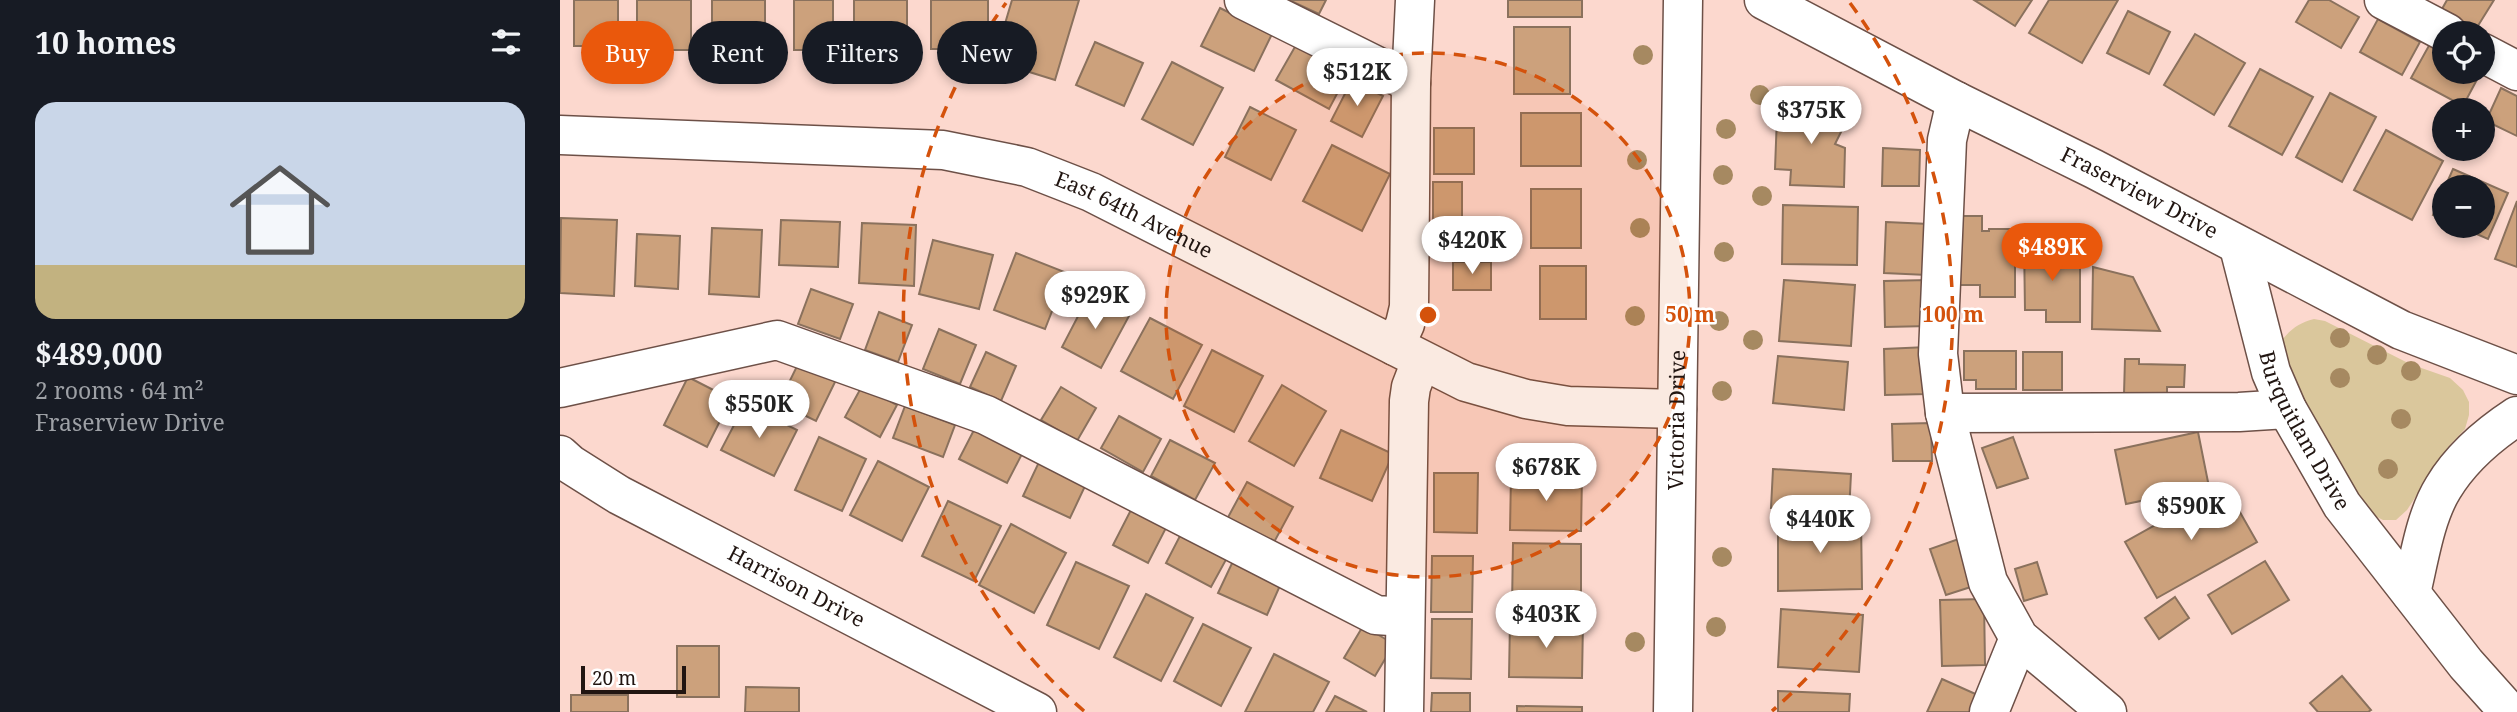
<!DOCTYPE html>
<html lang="en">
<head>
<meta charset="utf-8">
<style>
  :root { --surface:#171b24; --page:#20242c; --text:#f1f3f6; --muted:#9ea1a6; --line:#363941; --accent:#ea580c }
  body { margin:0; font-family:"Noto Serif",serif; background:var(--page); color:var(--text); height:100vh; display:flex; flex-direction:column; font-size:26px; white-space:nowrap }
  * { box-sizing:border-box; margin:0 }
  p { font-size:23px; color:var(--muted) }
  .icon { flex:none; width:38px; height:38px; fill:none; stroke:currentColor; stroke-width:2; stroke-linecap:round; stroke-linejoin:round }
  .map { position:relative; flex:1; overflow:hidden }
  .sheet { display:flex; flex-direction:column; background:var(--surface); width:560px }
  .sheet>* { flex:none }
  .top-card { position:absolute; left:21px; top:21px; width:665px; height:63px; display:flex; gap:14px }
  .buttons { position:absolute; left:1872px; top:21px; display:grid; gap:14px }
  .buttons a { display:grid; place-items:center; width:63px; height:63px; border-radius:50%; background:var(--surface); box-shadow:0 4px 10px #0003; font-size:35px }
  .scale { position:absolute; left:21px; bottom:18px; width:105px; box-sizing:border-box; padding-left:7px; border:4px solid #211511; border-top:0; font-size:19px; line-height:24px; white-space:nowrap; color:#211511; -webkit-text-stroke:5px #fff; paint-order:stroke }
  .price { position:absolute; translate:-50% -60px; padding:0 16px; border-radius:24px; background:#fff; color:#222; font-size:23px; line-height:46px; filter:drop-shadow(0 2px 4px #0008) }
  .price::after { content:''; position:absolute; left:50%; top:42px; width:21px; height:16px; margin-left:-10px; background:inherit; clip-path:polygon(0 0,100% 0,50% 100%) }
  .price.selected { background:var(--accent); color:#fff }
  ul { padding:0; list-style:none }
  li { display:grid; align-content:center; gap:14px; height:371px; padding:0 35px }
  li+li { border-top:2px solid var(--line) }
  li span { display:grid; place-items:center; height:217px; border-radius:21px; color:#555 }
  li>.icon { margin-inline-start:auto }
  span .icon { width:126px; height:126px; fill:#fffc; stroke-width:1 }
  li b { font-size:30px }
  h2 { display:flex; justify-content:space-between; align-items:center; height:84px; padding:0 35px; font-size:30px }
  .chip { padding:0 24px; border-radius:32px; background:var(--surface); box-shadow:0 4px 10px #0003; font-size:24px; line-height:63px }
  .chip.selected { background:var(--accent); color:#fff }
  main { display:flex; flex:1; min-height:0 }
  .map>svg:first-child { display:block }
</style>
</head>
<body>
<main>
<section class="sheet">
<h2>10 homes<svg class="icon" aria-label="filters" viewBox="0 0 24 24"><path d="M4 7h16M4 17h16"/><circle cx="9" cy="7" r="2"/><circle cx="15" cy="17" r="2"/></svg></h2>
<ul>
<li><span style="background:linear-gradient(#c9d6e8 75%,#c2b280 0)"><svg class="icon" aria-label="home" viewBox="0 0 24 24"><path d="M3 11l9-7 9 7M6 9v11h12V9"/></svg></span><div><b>$489,000</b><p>2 rooms · 64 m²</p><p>Fraserview Drive</p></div></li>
</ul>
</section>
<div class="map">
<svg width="1957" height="712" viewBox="0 0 1957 712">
  <rect width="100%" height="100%" fill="#fcd8ce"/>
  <!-- green -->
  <path fill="#dac79c" d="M1754 319 1765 321 1850 364 1890 378 1903 390 1909 402V415L1905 429 1889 446 1847 510 1836 520H1823L1813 515 1804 506 1724 368 1722 340C1732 328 1739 323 1754 319Z"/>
  <!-- building -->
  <g fill="#cca17c" stroke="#8a715d" stroke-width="2">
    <rect x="14" y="0" width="44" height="46"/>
    <rect x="77" y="0" width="54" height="50"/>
    <rect x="152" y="0" width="53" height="39"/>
    <rect x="234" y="0" width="39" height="50"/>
    <rect x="294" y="0" width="53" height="48"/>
    <rect x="371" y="0" width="57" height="49"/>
    <polygon points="452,0 519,0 495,80 434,61"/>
    <polygon points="729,0 766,0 759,14"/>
    <rect x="948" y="0" width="74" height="17"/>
    <polygon points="1414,0 1472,0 1455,26"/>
    <polygon points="1489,0 1558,0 1522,63 1469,33"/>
    <polygon points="1749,0 1769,0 1799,17 1781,48 1736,22"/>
    <polygon points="1887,0 1934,0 1916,29 1882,9"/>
    <polygon points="660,8 712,34 694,71 641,46"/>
    <polygon points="1568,11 1610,32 1589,74 1547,53"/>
    <polygon points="1818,19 1860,42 1842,75 1800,52"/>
    <rect x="954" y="27" width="56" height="67"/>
    <polygon points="1635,34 1685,63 1654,115 1604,85"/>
    <polygon points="535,42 583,63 564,106 516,85"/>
    <polygon points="1871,42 1885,49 1885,72 1921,72 1903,106 1851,78"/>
    <polygon points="736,45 788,73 769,109 716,80"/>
    <polygon points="612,62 663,88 633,145 582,119"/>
    <polygon points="1700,69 1753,97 1722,155 1669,126"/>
    <polygon points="792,80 823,96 802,137 771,121"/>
    <polygon points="1941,88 1957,96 1957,136 1926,121"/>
    <polygon points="1770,93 1816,117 1782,182 1736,157"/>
    <polygon points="1246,101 1287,120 1275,144 1285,148 1284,187 1230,185 1231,170 1215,169 1217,116 1228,108 1243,106"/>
    <polygon points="690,107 736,130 711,180 665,157"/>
    <rect x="961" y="113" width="60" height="53"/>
    <rect x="874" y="128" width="40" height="46"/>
    <polygon points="1826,130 1883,161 1852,220 1794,190"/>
    <polygon points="772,145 830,174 802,231 743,201"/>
    <polygon points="1323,148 1360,150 1359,186 1322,186"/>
    <polygon points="1893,169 1948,193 1928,239 1898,226 1923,226 1923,187 1885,187"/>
    <rect x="873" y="182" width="29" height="37"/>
    <polygon points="1885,188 1885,220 1873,215"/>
    <rect x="971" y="189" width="50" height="59"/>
    <polygon points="1957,201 1957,267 1935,259"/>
    <polygon points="1223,205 1298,207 1297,265 1222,264"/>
    <polygon points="1399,216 1422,216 1422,231 1429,231 1429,229 1455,229 1455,297 1420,297 1420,285 1399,285"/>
    <polygon points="1,218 57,220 54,296 0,293"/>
    <polygon points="221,220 280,222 278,267 219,265"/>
    <polygon points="1326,222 1369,224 1367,275 1324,273"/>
    <polygon points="302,223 356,225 354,286 299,283"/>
    <polygon points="152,228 202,230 199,297 149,294"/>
    <polygon points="77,234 120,236 118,289 75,286"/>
    <polygon points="373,240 433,255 419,309 359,294"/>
    <polygon points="1464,241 1488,241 1488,256 1494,256 1494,254 1520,254 1520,322 1486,322 1486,310 1465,310"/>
    <polygon points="456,253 507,273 485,329 434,310"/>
    <rect x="893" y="262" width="38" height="28"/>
    <rect x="980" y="266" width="46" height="53"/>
    <polygon points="1533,267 1573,277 1600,331 1532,329"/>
    <polygon points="1224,280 1295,285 1291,346 1219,341"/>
    <polygon points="1368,280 1369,326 1325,327 1324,281"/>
    <polygon points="251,289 293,304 280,339 238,324"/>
    <polygon points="529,295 569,316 541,368 502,347"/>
    <polygon points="319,312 352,325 338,362 305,350"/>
    <polygon points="590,318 642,345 613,399 561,371"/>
    <polygon points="379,329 416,345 400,384 363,369"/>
    <polygon points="1367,347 1367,394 1325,395 1324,349"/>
    <polygon points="652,350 703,376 674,432 624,406"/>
    <polygon points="1404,351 1456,351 1456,389 1416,389 1416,380 1404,380"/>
    <polygon points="426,352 456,366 441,401 410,387"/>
    <rect x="1463" y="352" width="39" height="38"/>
    <polygon points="1218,356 1288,362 1284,410 1213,403"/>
    <polygon points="1565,359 1579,359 1579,364 1625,365 1624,387 1607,387 1607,394 1564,394"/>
    <polygon points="239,362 276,380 256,421 219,403"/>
    <polygon points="128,377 171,399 147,447 104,425"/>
    <polygon points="722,385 766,411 734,466 689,441"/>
    <polygon points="302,386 337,405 320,437 285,417"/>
    <polygon points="501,387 536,408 517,441 481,420"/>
    <polygon points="185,404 237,430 214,476 161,450"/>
    <polygon points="345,406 395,425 383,457 333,438"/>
    <polygon points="559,416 601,439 583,472 541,448"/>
    <polygon points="1371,423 1372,461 1333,461 1332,424"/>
    <polygon points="415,428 463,452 447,483 399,459"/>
    <polygon points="781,430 833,454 812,501 760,478"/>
    <polygon points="1638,432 1649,487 1566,504 1555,450"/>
    <polygon points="259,437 306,459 282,511 235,490"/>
    <polygon points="1453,437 1468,478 1437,488 1422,448"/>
    <polygon points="610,440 655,463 635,500 591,476"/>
    <polygon points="318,461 369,487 342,541 290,515"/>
    <polygon points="479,462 526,484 510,518 463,496"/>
    <polygon points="1213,469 1291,474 1289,513 1211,508"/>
    <polygon points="874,473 918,473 917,533 874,532"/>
    <polygon points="951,475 1022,476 1021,531 950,530"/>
    <polygon points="687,482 733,507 712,546 666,521"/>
    <polygon points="1665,486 1697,542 1597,598 1565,542"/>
    <polygon points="388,501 441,526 414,581 362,556"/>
    <polygon points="573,506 608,524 588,563 553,545"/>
    <polygon points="1301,520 1302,589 1218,591 1218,521"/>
    <polygon points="451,524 506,553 474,613 419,585"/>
    <polygon points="622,532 668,556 651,587 606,563"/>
    <polygon points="1407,536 1423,583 1386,595 1370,549"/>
    <polygon points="953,543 1021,544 1021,608 952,607"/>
    <polygon points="872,556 913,556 912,612 871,612"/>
    <polygon points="674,559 722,581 707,615 658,593"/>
    <polygon points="1705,561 1729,600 1672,634 1648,595"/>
    <polygon points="516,562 569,586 539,649 487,625"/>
    <polygon points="1477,562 1487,594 1464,601 1455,569"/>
    <polygon points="586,594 633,618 601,681 554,657"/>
    <polygon points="1615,597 1629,618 1599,639 1585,618"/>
    <polygon points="1424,599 1425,665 1382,666 1380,600"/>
    <polygon points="1221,609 1303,615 1299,672 1218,667"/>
    <polygon points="872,619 912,619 911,679 871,678"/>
    <polygon points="950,621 1023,622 1022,678 949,677"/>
    <polygon points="643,624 691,648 661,706 614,681"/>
    <polygon points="803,626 834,644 815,676 784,658"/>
    <rect x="117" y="646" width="42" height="51"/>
    <polygon points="714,654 769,682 753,712 685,712"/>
    <polygon points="1782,676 1811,710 1808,712 1758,712 1750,703"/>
    <polygon points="1382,679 1420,696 1412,712 1367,712"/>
    <polygon points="186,687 239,688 239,712 185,712"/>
    <polygon points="1218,691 1290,694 1289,712 1218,712"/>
    <polygon points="872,693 910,693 910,712 871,712"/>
    <rect x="11" y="695" width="57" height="17"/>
    <polygon points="775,696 807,712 766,712"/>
    <polygon points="957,706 1022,707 1022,712 957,712"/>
  </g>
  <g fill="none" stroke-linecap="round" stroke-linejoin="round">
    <!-- minor casing -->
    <g stroke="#6d5047" stroke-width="41">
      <g id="minor">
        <polyline points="684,0 851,83"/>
        <path id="s1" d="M1204 0 1396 101 1534 169 1841 330 1957 375"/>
        <polyline points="1824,0 1887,33"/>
        <polyline points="1923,53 1957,71"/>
        <polyline points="1396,101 1387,140 1378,354 1385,413 1428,582 1459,638 1547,712"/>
        <path id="s2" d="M0 135 383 150 467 167 531 192 906 382 966 399 1008 406 1117 409"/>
        <path id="s3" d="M1679 247 1711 372 1727 409 1782 505 1906 664 1949 712"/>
        <polyline points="835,346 845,324 849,307 851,83 855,0"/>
        <polyline points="0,388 217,340 426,415 816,615 845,617"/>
        <polyline points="1385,413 1679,412 1727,409"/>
        <path id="s4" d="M0 455 10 464 59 495 477 712"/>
        <path d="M1851 593C1859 560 1865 517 1883 488 1901 458 1928 435 1957 416"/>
        <polyline points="844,712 849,401 851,387 861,361"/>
        <path id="s5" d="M1113 712 1123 0"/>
        <polyline points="1429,712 1459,638"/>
      </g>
    </g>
    <!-- minor -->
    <use href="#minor" stroke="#fff" stroke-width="38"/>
  </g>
  <!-- trees -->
  <g fill="#a68961">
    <circle cx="1083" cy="55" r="10"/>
    <circle cx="1200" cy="95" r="10"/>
    <circle cx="1166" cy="129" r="10"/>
    <circle cx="1077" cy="160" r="10"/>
    <circle cx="1163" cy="175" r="10"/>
    <circle cx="1202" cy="196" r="10"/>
    <circle cx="1080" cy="228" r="10"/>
    <circle cx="1164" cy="252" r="10"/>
    <circle cx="1075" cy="316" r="10"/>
    <circle cx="1159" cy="321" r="10"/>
    <circle cx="1780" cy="338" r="10"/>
    <circle cx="1193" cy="340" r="10"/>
    <circle cx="1817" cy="355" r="10"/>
    <circle cx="1851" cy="371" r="10"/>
    <circle cx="1780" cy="378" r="10"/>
    <circle cx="1162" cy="391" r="10"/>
    <circle cx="1841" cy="419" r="10"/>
    <circle cx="1828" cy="469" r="10"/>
    <circle cx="1162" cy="557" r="10"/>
    <circle cx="1156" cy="627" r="10"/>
    <circle cx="1075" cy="642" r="10"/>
  </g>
  <!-- distance rings -->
  <circle cx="868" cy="315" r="262" fill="#d4520c" fill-opacity=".12"/>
  <g fill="none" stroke="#d4520c" stroke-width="3.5" stroke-dasharray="12 9">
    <circle cx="868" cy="315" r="262"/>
    <path d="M524 711A525 525 0 0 1 446 3M1290 3A525 525 0 0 1 1212 711"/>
  </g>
  <g text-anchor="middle" stroke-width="5" stroke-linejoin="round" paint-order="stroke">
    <!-- street labels -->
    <g font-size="21" fill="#211511" stroke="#fff">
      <text dy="7" stroke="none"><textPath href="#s1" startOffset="422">Fraserview Drive</textPath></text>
      <text dy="7" stroke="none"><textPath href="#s2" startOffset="586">East 64th Avenue</textPath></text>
      <text dy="7" stroke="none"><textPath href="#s5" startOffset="292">Victoria Drive</textPath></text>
      <text dy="7" stroke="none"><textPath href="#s3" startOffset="196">Burquitlam Drive</textPath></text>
      <text dy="7" stroke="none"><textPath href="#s4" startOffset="271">Harrison Drive</textPath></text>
    </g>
  </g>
  <circle cx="868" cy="315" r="10" fill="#d4520c" stroke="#fff" stroke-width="3.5"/>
  <g font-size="21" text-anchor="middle" font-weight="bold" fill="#d4520c" stroke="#fff" stroke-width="5" stroke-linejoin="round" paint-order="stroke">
    <text x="1130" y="322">50 m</text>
    <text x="1393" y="322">100 m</text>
  </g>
</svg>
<div class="buttons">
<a><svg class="icon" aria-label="locate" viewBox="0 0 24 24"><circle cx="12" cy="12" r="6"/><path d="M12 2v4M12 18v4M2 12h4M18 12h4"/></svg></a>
<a>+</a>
<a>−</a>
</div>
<div class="scale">20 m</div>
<b class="price" style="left:797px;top:108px">$512K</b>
<b class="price" style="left:1251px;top:146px">$375K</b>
<b class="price" style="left:912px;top:276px">$420K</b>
<b class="price selected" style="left:1492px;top:283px">$489K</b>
<b class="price" style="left:535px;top:331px">$929K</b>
<b class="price" style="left:199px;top:440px">$550K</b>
<b class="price" style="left:986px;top:503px">$678K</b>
<b class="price" style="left:1631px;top:542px">$590K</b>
<b class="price" style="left:1260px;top:555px">$440K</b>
<b class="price" style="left:986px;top:650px">$403K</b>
<div class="top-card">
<a class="chip selected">Buy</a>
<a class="chip">Rent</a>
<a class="chip">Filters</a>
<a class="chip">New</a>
</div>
</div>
</main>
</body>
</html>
